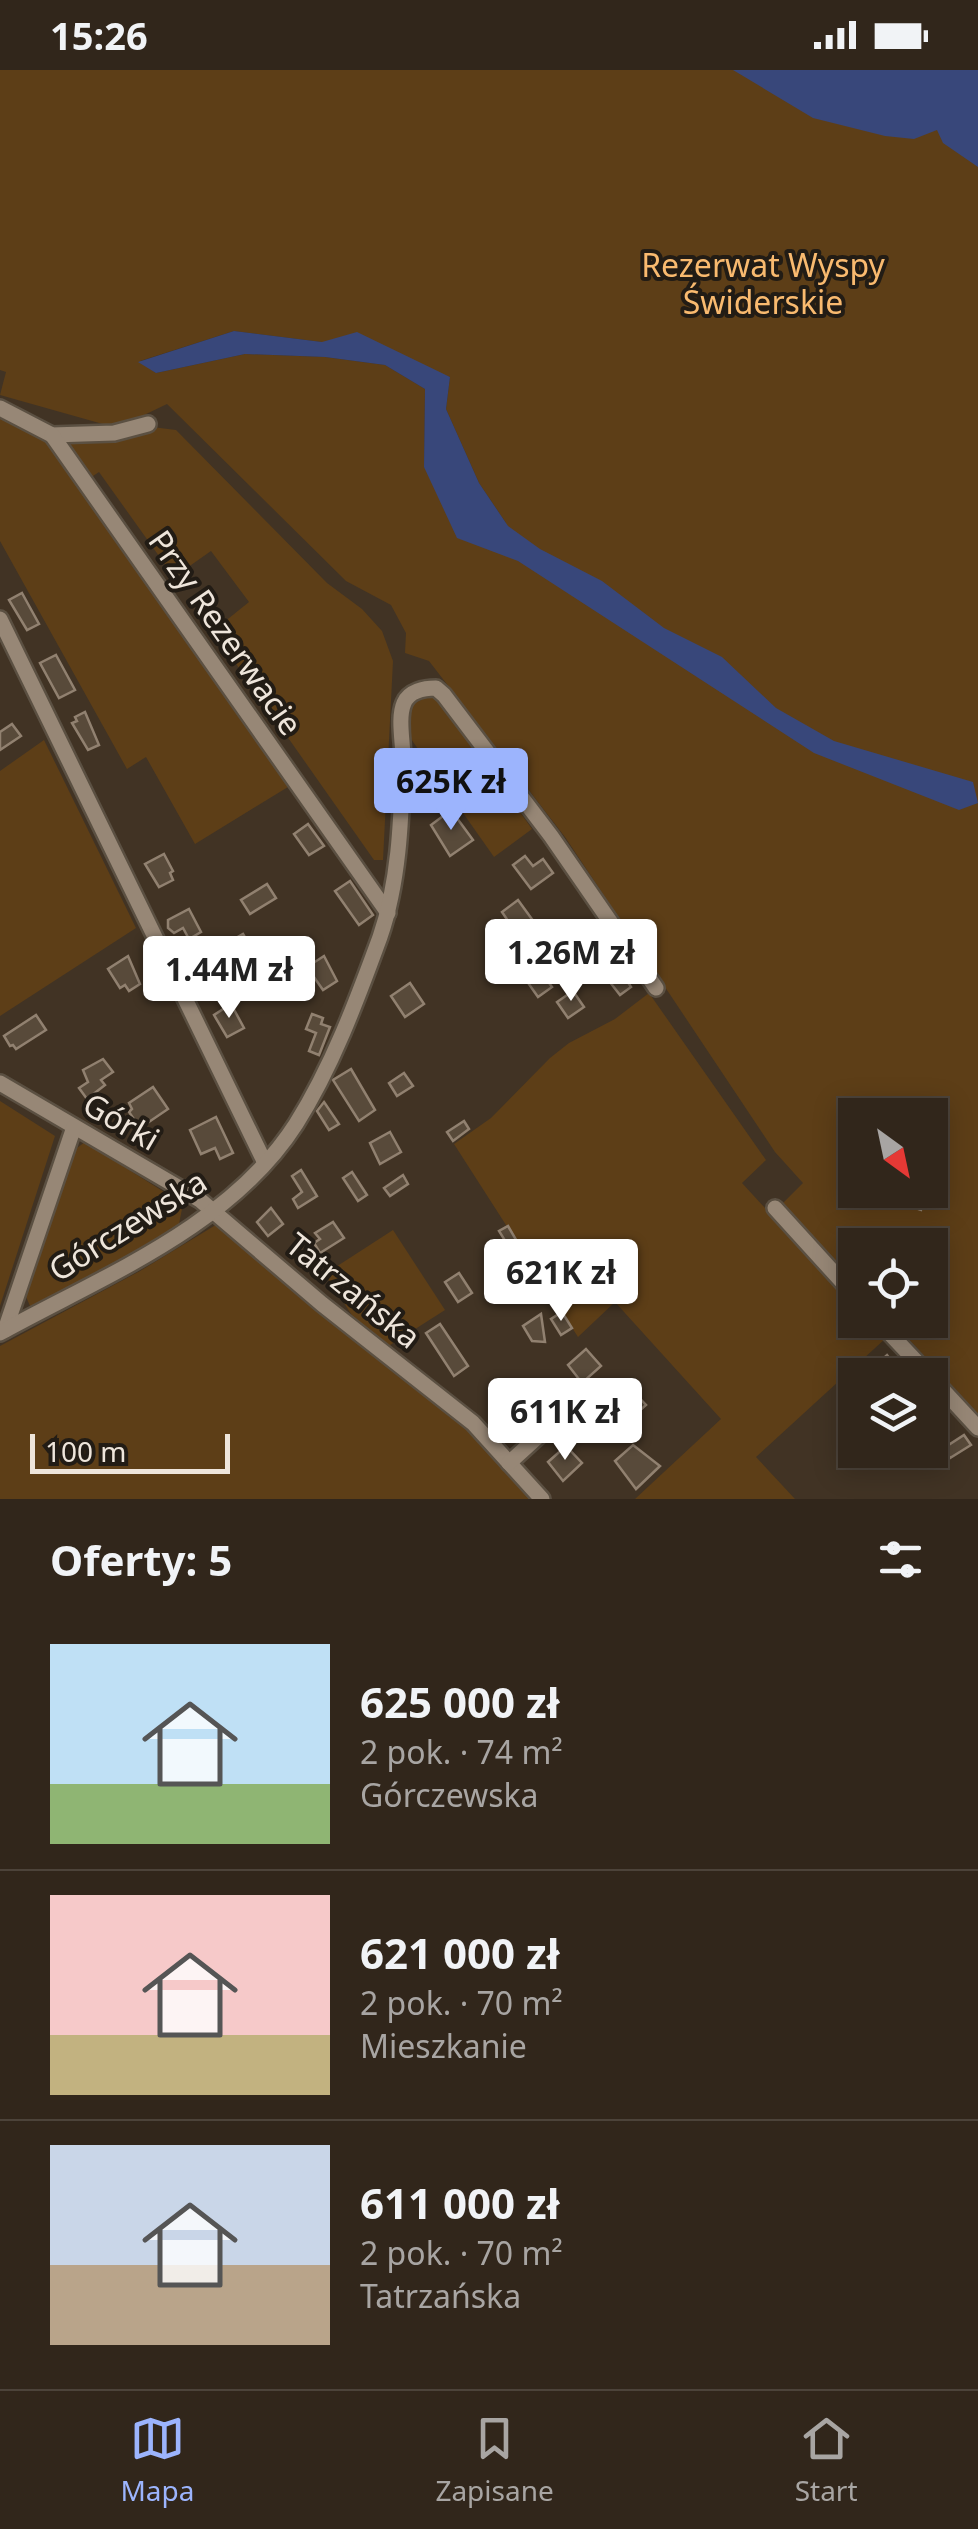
<!DOCTYPE html>
<html lang="pl">
<head>
<meta charset="utf-8">
<style>
  :root { --surface:#31261b; --page:#392e24; --text:#f1f3f6; --muted:#a8a5a3; --line:#4c433a; --accent:#9cb4fd }
  body { margin:0; font-family:"Noto Sans",sans-serif; background:var(--page); color:var(--text); height:100vh; display:flex; flex-direction:column; font-size:38px; white-space:nowrap }
  * { box-sizing:border-box; margin:0 }
  p { font-size:32px; color:var(--muted) }
  .icon { flex:none; width:55px; height:55px; fill:none; stroke:currentColor; stroke-width:2; stroke-linecap:round; stroke-linejoin:round }
  .map { position:relative; height:1429px; overflow:hidden }
  .sheet { display:flex; flex-direction:column; background:var(--surface); flex:1 }
  .sheet>* { flex:none }
  .needle { width:65px; rotate:147deg }
  .buttons { position:absolute; left:838px; top:1028px; display:grid; gap:20px }
  .buttons a { display:grid; place-items:center; width:110px; height:110px; border-radius:0px; background:var(--surface); box-shadow:0 5px 25px #0003,0 0 0 2px var(--line); font-size:50px }
  .scale { position:absolute; left:30px; bottom:25px; width:200px; box-sizing:border-box; padding-left:10px; border:5px solid #eee5db; border-top:0; font-size:28px; line-height:35px; white-space:nowrap; color:#eee5db; -webkit-text-stroke:8px #221c15; paint-order:stroke }
  .price { position:absolute; translate:-50% -85px; padding:0 22px; border-radius:10px; background:#fff; color:#222; font-size:32px; line-height:65px; filter:drop-shadow(0 2px 5px #0008) }
  .price::after { content:''; position:absolute; left:50%; top:60px; width:30px; height:22px; margin-left:-15px; background:inherit; clip-path:polygon(0 0,100% 0,50% 100%) }
  .price.selected { background:var(--accent); color:#111 }
  ul { padding:0; list-style:none }
  li { display:flex; align-items:center; gap:30px; height:250px; padding:0 50px }
  li+li { border-top:2px solid var(--line) }
  li span { display:grid; place-items:center; flex:none; width:280px; height:200px; border-radius:0px; color:#555 }
  li>.icon { margin-inline-start:auto }
  span .icon { width:120px; height:120px; fill:#fffc; stroke-width:1 }
  li b { font-size:42px }
  h2 { display:flex; justify-content:space-between; align-items:center; height:120px; padding:0 50px; font-size:42px }
  .status { display:flex; justify-content:space-between; align-items:center; height:70px; padding:0 50px; background:var(--surface); direction:ltr }
  .status svg { height:28px; fill:currentColor }
  .menu { display:flex; justify-content:space-around; align-items:center; height:140px; border-top:2px solid var(--line); background:var(--surface); font-size:28px; color:var(--muted) }
  .menu a { display:grid; justify-items:center; gap:5px }
  .menu .selected { color:var(--accent) }
  .map>svg:first-child { display:block }
</style>
</head>
<body>
<div class="status"><b>15:26</b><svg viewBox="0 0 49 12"><path d="M0 12V9h3v3zM5 12V6h3v6zM10 12V3h3v9zM15 12V0h3v12zM26 1h20v11H26zM47 4h2v5h-2z"/></svg></div>
<div class="map">
<svg width="978" height="1429" viewBox="0 0 978 1429">
  <rect width="100%" height="100%" fill="#413324"/>
  <!-- green -->
  <g fill="#5d3e17" fill-rule="evenodd">
    <path d="M0 0H978V1344L891 1250H930V1175H855V1212L782 1134 803 1113 775 1082 565 767 429 591 405 583 406 563 391 535 346 511 167 334 117 358 0 325 6 302 0 300ZM234 261 322 272 450 307 446 339 479 413 506 453 424 397 425 319 385 295 325 287 245 284 156 303 140 291ZM855 1045H930V1120H855Z"/>
    <polygon points="0,346 49,371 288,717 195,774 146,687 127,699 0,471"/>
    <polygon points="152,357 176,360 327,513 362,539 382,561 393,591 383,790 374,790 213,561 249,532 211,481 174,507 99,402 90,408 64,370 126,370"/>
    <polygon points="435,623 532,759 494,787 411,669 411,635"/>
    <polygon points="44,670 136,858 0,946 0,701"/>
    <polygon points="649,923 766,1090 742,1113 855,1236 855,1250 868,1250 886,1268 756,1387 795,1429 635,1429 721,1349 615,1232 578,1267 454,1074 491,1048 550,988 569,973 615,949"/>
    <polygon points="0,1031 55,1066 0,1236"/>
    <path d="M85 1072 183 1134 178 1159C146 1177 62 1236 30 1236L25 1224 70 1083Z"/>
    <polygon points="219,1153 472,1361 536,1429 0,1429 0,1276 140,1201"/>
    <polygon points="393,1160 445,1240 387,1277 357,1253 325,1204"/>
  </g>
  <!-- water -->
  <g fill="#38477a">
    <polygon points="733,0 978,0 978,97 943,73 937,60 914,69 885,66 813,48"/>
    <polygon points="234,261 322,272 357,262 450,307 446,339 479,413 508,456 540,479 602,511 664,558 722,587 776,638 834,671 973,712 978,733 959,740 814,683 518,491 457,468 424,397 425,319 385,295 325,287 245,284 156,303 138,292"/>
  </g>
  <!-- building -->
  <g fill="#584a3a" stroke="#918170" stroke-width="2.5">
    <polygon points="22,523 39,554 27,560 9,530"/>
    <polygon points="56,585 75,620 59,628 40,593"/>
    <polygon points="85,642 99,675 88,680 72,653 77,651 75,647"/>
    <polygon points="12,654 21,666 0,680 0,662"/>
    <polygon points="451,740 473,770 450,786 431,755"/>
    <polygon points="308,754 324,776 309,785 294,764"/>
    <polygon points="164,784 173,801 170,803 173,810 159,817 145,794"/>
    <polygon points="525,786 533,796 543,789 553,803 531,819 513,795"/>
    <polygon points="350,811 373,845 359,855 335,821"/>
    <polygon points="267,814 276,828 250,844 241,830"/>
    <polygon points="518,830 534,852 517,864 502,842"/>
    <polygon points="189,839 201,862 189,869 183,858 174,863 168,858 168,850"/>
    <polygon points="243,864 255,884 240,892 229,872"/>
    <polygon points="516,876 538,904 541,902 552,917 538,927 507,883"/>
    <polygon points="202,880 218,909 201,918 189,897 194,894 190,886"/>
    <polygon points="128,886 140,914 129,921 125,915 120,918 108,899"/>
    <polygon points="324,886 337,911 323,920 307,897"/>
    <polygon points="615,892 631,917 620,925 602,902"/>
    <polygon points="410,913 424,934 405,947 391,926"/>
    <polygon points="573,921 584,937 568,948 557,932"/>
    <polygon points="231,934 244,958 227,967 214,945"/>
    <polygon points="312,944 323,948 321,954 330,957 319,985 309,981 316,963 306,959"/>
    <polygon points="36,945 46,960 16,979 13,975 10,976 4,966"/>
    <polygon points="103,989 113,1002 101,1010 105,1015 87,1029 79,1018 88,1012 83,1000"/>
    <polygon points="351,999 375,1040 359,1051 333,1010"/>
    <polygon points="404,1003 413,1016 397,1026 389,1013"/>
    <polygon points="153,1017 168,1039 140,1058 129,1042 132,1039 129,1033"/>
    <polygon points="324,1032 339,1054 329,1060 317,1041"/>
    <polygon points="216,1047 233,1083 220,1089 215,1078 201,1084 190,1060"/>
    <polygon points="464,1051 469,1059 453,1071 447,1062"/>
    <polygon points="390,1062 401,1082 380,1094 370,1073"/>
    <polygon points="301,1100 317,1126 298,1138 293,1129 302,1122 292,1106"/>
    <polygon points="352,1102 367,1125 358,1131 343,1108"/>
    <polygon points="403,1105 408,1114 390,1126 384,1118"/>
    <polygon points="914,1120 926,1123 921,1140 909,1136"/>
    <polygon points="271,1138 283,1154 268,1166 257,1152"/>
    <polygon points="333,1152 344,1168 320,1183 314,1173 320,1169 315,1163"/>
    <polygon points="508,1156 522,1180 514,1185 499,1161"/>
    <polygon points="459,1203 472,1223 458,1232 445,1212"/>
    <polygon points="562,1242 572,1258 561,1265 551,1249"/>
    <polygon points="541,1244 545,1272 532,1271 523,1256"/>
    <polygon points="440,1254 468,1296 454,1306 426,1263"/>
    <polygon points="586,1279 601,1296 582,1313 568,1295"/>
    <polygon points="887,1285 896,1297 888,1305 865,1305"/>
    <polygon points="629,1317 646,1335 626,1353 620,1347 616,1350 606,1340"/>
    <polygon points="523,1329 539,1347 520,1364 506,1346"/>
    <polygon points="964,1365 971,1375 950,1388 944,1378"/>
    <polygon points="633,1375 660,1396 636,1419 615,1391"/>
    <polygon points="566,1376 582,1393 563,1411 548,1392"/>
  </g>
  <g fill="none" stroke-linecap="round" stroke-linejoin="round">
    <!-- minor casing -->
    <g stroke="#5b5042" stroke-width="20">
      <g id="minor">
        <polyline points="0,338 52,365 114,363 148,354"/>
        <polyline points="52,365 388,843"/>
        <polyline points="0,549 265,1093"/>
        <polyline points="0,1013 200,1130 322,1234 473,1353 542,1429"/>
        <polyline points="775,1138 855,1226"/>
        <polyline points="877,1250 929,1305"/>
        <polyline points="5,1260 74,1057"/>
        <path d="M0 1263C103 1206 230 1157 296 1054 332 997 357 930 380 867 399 812 401 752 403 694 404 676 397 649 404 633 409 621 424 618 436 618L444 625 551 766 656 918"/>
        <polyline points="930,1306 978,1358"/>
        <polyline points="509,1393 577,1331"/>
      </g>
    </g>
    <!-- minor -->
    <use href="#minor" stroke="#978776" stroke-width="15"/>
  </g>
  <g text-anchor="middle" stroke-width="8" stroke-linejoin="round" paint-order="stroke">
    <!-- park labels -->
    <g font-size="32" fill="#f9ba6f" stroke="#221c15">
      <text x="763" y="207">Rezerwat Wyspy<tspan x="763" dy="37">Świderskie</tspan></text>
    </g>
    <!-- street labels -->
    <g font-size="32" fill="#eee5db" stroke="#221c15">
      <text transform="translate(225 563) rotate(55)" y="11">Przy Rezerwacie</text>
      <text transform="translate(121 1052) rotate(30)" y="11">Górki</text>
      <text transform="translate(128 1156) rotate(-32)" y="11">Górczewska</text>
      <text transform="translate(353 1221) rotate(39)" y="11">Tatrzańska</text>
    </g>
  </g>
</svg>
<div class="buttons">
<a><svg class="needle" viewBox="-14 -14 28 28"><path d="M0-13l5 13h-10z" fill="#e53935"/><path d="M0 13l5-13h-10z" fill="#a8a5a3"/></svg></a>
<a><svg class="icon" aria-label="locate" viewBox="0 0 24 24"><circle cx="12" cy="12" r="6"/><path d="M12 2v4M12 18v4M2 12h4M18 12h4"/></svg></a>
<a><svg class="icon" aria-label="layers" viewBox="0 0 24 24"><path d="M12 4l9 5-9 5-9-5zM3 14l9 5 9-5"/></svg></a>
</div>
<div class="scale">100 m</div>
<b class="price selected" style="left:451px;top:763px">625K zł</b>
<b class="price" style="left:571px;top:934px">1.26M zł</b>
<b class="price" style="left:229px;top:951px">1.44M zł</b>
<b class="price" style="left:561px;top:1254px">621K zł</b>
<b class="price" style="left:565px;top:1393px">611K zł</b>
</div>
<section class="sheet">
<h2>Oferty: 5<svg class="icon" aria-label="filters" viewBox="0 0 24 24"><path d="M4 7h16M4 17h16"/><circle cx="9" cy="7" r="2"/><circle cx="15" cy="17" r="2"/></svg></h2>
<ul>
<li><span style="background:linear-gradient(#bfe0f5 70%,#8fb573 0)"><svg class="icon" aria-label="home" viewBox="0 0 24 24"><path d="M3 11l9-7 9 7M6 9v11h12V9"/></svg></span><div><b>625 000 zł</b><p>2 pok. · 74 m²</p><p>Górczewska</p></div></li>
<li><span style="background:linear-gradient(#f6c9c9 70%,#c2b280 0)"><svg class="icon" aria-label="home" viewBox="0 0 24 24"><path d="M3 11l9-7 9 7M6 9v11h12V9"/></svg></span><div><b>621 000 zł</b><p>2 pok. · 70 m²</p><p>Mieszkanie</p></div></li>
<li><span style="background:linear-gradient(#c9d6e8 60%,#b9a48a 0)"><svg class="icon" aria-label="home" viewBox="0 0 24 24"><path d="M3 11l9-7 9 7M6 9v11h12V9"/></svg></span><div><b>611 000 zł</b><p>2 pok. · 70 m²</p><p>Tatrzańska</p></div></li>
</ul>
</section>
<nav class="menu">
<a class="selected"><svg class="icon" aria-label="map" viewBox="0 0 24 24"><path d="M3 6l6-2 6 2 6-2v14l-6 2-6-2-6 2zM9 4v14M15 6v14"/></svg>Mapa</a>
<a><svg class="icon" aria-label="saved" viewBox="0 0 24 24"><path d="M7 4h10v16l-5-4-5 4z"/></svg>Zapisane</a>
<a><svg class="icon" aria-label="home" viewBox="0 0 24 24"><path d="M3 11l9-7 9 7M6 9v11h12V9"/></svg>Start</a>
</nav>
</body>
</html>
